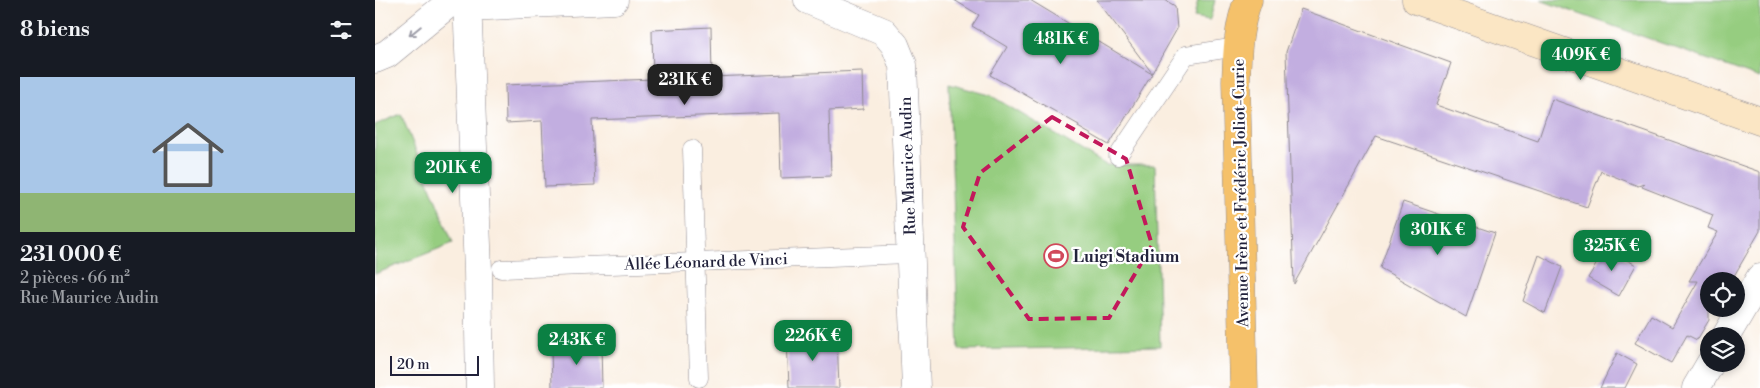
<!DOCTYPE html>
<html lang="fr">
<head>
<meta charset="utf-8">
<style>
  :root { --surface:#171b24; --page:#242831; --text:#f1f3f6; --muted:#9ea1a6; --accent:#0b8043 }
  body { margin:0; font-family:"Libre Bodoni",serif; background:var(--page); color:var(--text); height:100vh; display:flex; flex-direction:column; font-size:19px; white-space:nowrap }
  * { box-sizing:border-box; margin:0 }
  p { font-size:16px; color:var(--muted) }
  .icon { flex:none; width:28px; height:28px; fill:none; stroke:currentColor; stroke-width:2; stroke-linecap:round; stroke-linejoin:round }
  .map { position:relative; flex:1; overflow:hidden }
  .panel { display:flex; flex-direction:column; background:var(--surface); width:375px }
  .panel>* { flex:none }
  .fabs { position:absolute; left:1325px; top:272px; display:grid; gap:10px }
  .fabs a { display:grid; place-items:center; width:45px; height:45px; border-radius:50%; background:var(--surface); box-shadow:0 2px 8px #0003; font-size:25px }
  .scale { position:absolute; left:15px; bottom:12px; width:89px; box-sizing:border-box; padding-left:5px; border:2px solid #22223b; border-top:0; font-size:14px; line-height:18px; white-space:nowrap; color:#22223b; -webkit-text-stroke:4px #fff; paint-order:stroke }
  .price { position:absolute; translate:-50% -42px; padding:0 11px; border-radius:10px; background:var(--accent); color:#fff; font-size:16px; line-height:32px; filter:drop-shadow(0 1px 2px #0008) }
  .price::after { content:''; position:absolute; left:50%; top:30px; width:15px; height:11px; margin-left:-8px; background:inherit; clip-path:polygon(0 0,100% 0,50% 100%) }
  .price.active { background:#222; color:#fff }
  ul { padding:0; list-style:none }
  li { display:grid; align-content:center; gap:10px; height:265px; padding:0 20px }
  li span { display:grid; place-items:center; height:155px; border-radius:0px; color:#555 }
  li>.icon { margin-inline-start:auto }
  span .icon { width:90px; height:90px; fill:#fffc; stroke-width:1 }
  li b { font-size:21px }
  h2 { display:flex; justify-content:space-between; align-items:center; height:60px; padding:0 20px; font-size:21px }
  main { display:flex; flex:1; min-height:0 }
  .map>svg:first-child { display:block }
</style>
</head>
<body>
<main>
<section class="panel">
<h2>8 biens<svg class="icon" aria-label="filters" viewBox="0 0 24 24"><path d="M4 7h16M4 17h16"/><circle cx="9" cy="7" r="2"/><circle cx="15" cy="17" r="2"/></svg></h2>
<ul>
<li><span style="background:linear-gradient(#a9c7e8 75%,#8fb573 0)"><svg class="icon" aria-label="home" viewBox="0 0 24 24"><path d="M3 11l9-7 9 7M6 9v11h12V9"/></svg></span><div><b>231 000 €</b><p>2 pièces · 66 m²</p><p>Rue Maurice Audin</p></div></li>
</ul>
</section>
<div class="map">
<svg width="1385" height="388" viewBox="0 0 1385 388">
  <rect width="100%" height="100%" fill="#fff"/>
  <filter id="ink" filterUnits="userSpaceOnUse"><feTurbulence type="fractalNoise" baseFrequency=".02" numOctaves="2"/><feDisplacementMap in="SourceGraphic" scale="10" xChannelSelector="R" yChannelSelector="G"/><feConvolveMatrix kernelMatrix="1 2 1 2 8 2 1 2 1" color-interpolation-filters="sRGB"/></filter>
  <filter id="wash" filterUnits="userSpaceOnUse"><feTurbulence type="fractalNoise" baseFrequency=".0096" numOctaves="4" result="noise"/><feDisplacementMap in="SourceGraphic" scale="20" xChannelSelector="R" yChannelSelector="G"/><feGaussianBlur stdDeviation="1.12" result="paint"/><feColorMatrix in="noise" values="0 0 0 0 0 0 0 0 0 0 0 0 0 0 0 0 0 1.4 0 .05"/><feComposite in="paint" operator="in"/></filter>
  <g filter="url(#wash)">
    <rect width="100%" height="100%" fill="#faeee0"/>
    <!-- green -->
    <g fill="#96cd80" stroke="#5c785e">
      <polygon points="823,0 840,0 835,20 819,17"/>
      <polygon points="1165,0 1385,0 1385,78"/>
      <polygon points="574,84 615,95 731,165 780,165 785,346 584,350"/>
      <polygon points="26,114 78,243 0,274 0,125"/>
    </g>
    <g id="blocks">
      <!-- building -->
      <g fill="#c2aee0">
        <polygon points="579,0 655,0 777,74 734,145 703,127 704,125 615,75 632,47 597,26 604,15"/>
        <polygon points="722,0 790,0 800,6 802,29 777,73"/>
        <polygon points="926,9 1076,63 1061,105 1163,141 1177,99 1385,172 1385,231 1356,281 1334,281 1334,320 1322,340 1312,335 1296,363 1260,343 1276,315 1297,327 1323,281 1314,281 1343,232 1333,228 1338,215 1267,187 1269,184 1263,186 1226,171 1212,207 1001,136 919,284 911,52"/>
        <polygon points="336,27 337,77 487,71 488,109 454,111 456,176 406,178 404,113 217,120 220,185 170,187 167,121 131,123 130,85 278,79 277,30"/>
        <polygon points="1028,202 1120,233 1091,317 1005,268"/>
        <polygon points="1231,248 1261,265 1244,296 1213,278"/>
        <polygon points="1164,255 1187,267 1170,313 1148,301"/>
        <polygon points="462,335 464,388 414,388 412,337"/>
        <polygon points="226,344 227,388 177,388 176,346"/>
        <polygon points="1242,353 1262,364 1250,388 1225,388"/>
      </g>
    </g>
  </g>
  <g filter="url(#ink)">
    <use href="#blocks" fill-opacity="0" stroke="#8e888e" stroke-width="1"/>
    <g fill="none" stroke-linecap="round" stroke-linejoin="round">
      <!-- service casing -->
      <g stroke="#8e888e" stroke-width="19">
        <g id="service">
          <polyline points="317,149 324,378"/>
          <polyline points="743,156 811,55 862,47"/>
          <polyline points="126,269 535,254"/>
        </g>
      </g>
      <!-- minor casing -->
      <g stroke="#8e888e" stroke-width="29">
        <g id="minor">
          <polyline points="92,0 103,270 105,388"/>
          <polyline points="433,0 509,32 520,45 528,65 541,388"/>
          <polyline points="92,7 239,0"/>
          <polyline points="0,59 12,54 78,0"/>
          <polyline points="1351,336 1385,278"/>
          <polyline points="1321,388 1335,364"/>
        </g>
      </g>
      <!-- secondary casing -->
      <g stroke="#8e888e" stroke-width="29">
        <polyline id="secondary" points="1041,0 1385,121"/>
      </g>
      <!-- primary casing -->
      <g stroke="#8e888e" stroke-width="29">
        <path id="primary" d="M869 388 861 81C862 53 863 27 873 0"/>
      </g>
      <!-- service -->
      <use href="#service" stroke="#fff" stroke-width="18"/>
      <!-- minor -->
      <use href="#minor" stroke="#fff" stroke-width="28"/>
      <!-- secondary -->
      <use href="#secondary" stroke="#fbe6c4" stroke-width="28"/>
      <!-- primary -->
      <use href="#primary" stroke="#f5c16b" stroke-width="28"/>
    </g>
    <!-- one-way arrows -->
    <defs><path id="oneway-shaft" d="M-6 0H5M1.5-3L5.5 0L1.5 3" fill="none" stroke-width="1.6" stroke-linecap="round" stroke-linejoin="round" transform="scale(1.25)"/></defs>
    <use stroke="#9c9ca7" href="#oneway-shaft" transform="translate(40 31) rotate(141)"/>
  </g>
  <!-- marked area -->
  <path fill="none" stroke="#c2185b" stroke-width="4" stroke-dasharray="10 6" stroke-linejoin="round" d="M677 117 751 159 777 245 734 318 654 319 588 227 605 173Z"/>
  <!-- icons -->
  <defs>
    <g id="stadium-ring" transform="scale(1.25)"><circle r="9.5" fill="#fff" stroke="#d1495b" stroke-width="1.5"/><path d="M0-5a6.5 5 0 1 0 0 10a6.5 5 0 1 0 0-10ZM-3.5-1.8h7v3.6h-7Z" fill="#d1495b"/></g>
  </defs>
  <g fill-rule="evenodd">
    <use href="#stadium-ring" x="681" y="256"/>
  </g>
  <g text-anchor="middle" stroke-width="4.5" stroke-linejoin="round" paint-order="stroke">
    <!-- street labels -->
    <g font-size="16" fill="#22223b" stroke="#fff">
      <text transform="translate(532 166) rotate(-92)" y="6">Rue Maurice Audin</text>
      <text transform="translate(865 193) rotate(-91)" y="6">Avenue Irène et Frédéric Joliot-Curie</text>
      <text transform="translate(331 261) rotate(-2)" y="6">Allée Léonard de Vinci</text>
    </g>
    <!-- poi labels -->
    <g font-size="16" font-weight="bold" fill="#22223b" stroke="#fff" text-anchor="start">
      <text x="698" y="262">Luigi Stadium</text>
    </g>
  </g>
</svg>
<div class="fabs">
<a><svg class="icon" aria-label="locate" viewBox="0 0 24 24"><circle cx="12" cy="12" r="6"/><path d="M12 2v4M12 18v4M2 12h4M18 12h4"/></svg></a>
<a><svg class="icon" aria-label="layers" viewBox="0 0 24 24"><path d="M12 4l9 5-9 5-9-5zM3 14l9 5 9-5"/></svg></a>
</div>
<div class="scale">20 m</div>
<b class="price" style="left:686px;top:65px">481K €</b>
<b class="price" style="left:1206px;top:81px">409K €</b>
<b class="price active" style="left:310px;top:106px">231K €</b>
<b class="price" style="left:78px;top:194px">201K €</b>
<b class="price" style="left:1063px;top:256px">301K €</b>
<b class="price" style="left:1237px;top:272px">325K €</b>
<b class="price" style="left:438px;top:362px">226K €</b>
<b class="price" style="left:202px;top:366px">243K €</b>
</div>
</main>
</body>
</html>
